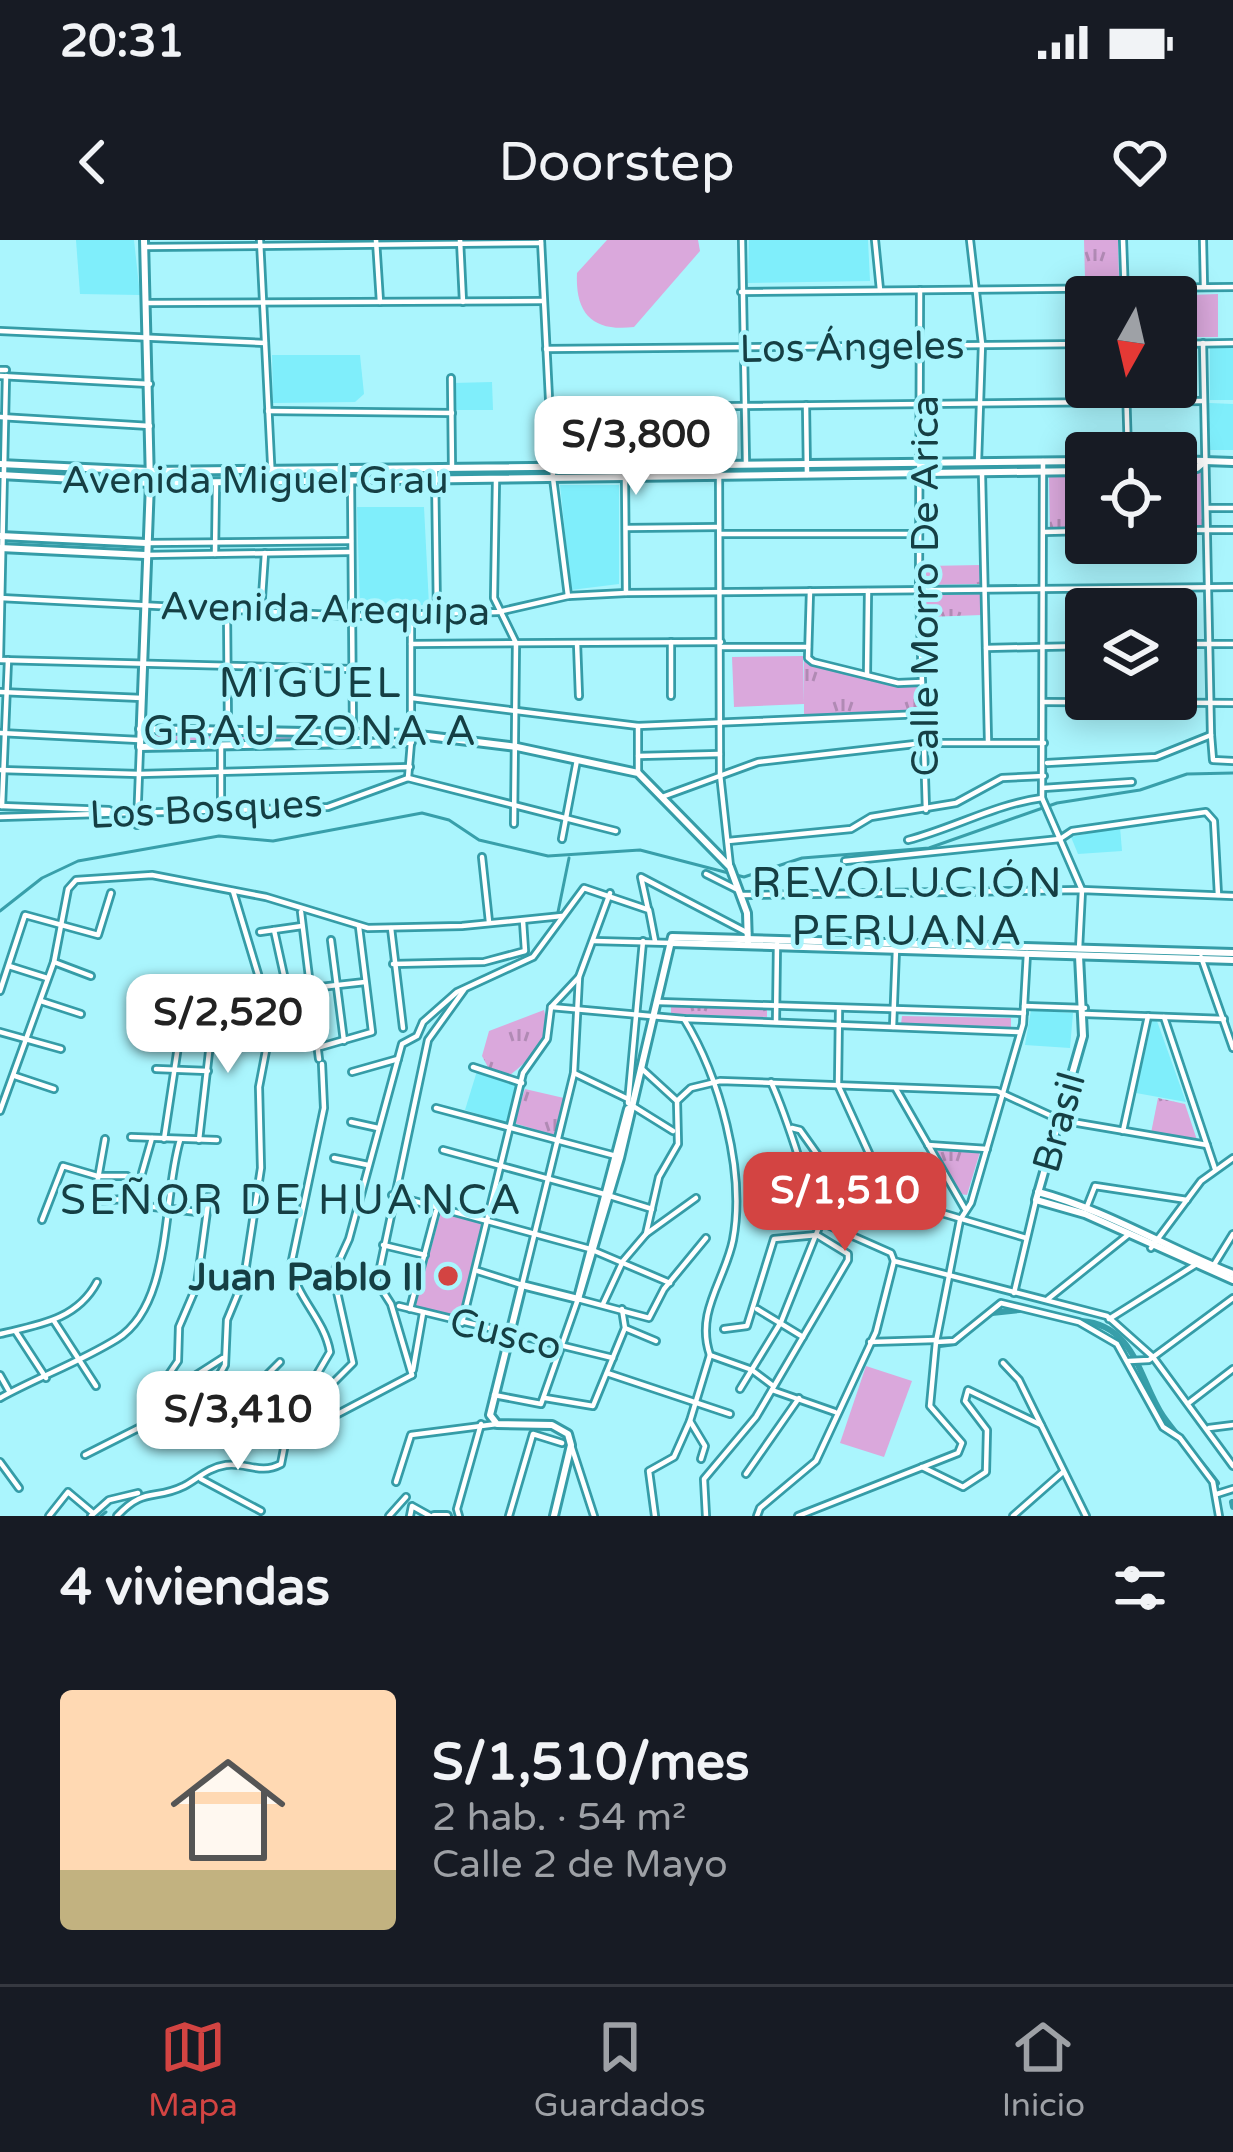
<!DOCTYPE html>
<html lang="es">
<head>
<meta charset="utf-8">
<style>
  :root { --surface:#171b24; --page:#20242c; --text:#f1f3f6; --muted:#9ea1a6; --line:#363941; --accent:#d34442 }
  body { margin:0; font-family:"Varela Round",sans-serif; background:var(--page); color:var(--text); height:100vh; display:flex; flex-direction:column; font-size:45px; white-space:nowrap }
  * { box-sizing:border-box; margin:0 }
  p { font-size:39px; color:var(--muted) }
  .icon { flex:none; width:66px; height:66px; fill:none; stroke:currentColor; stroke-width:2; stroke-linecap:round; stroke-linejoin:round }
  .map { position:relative; height:1276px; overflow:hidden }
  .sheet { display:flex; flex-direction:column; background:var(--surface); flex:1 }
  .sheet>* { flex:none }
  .needle { width:78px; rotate:188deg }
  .fabs { position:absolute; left:1065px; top:36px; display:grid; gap:24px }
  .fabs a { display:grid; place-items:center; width:132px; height:132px; border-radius:12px; background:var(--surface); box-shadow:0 6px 30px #0003; font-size:60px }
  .price { position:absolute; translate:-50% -102px; padding:0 27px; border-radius:24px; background:#fff; color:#222; font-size:39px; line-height:78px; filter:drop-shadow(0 3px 6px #0008) }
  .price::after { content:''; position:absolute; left:50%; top:72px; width:36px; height:27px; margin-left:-18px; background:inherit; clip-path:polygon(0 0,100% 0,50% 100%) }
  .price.on { background:var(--accent); color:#fff }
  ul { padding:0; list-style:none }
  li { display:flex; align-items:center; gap:36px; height:300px; padding:0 60px }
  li+li { border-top:3px solid var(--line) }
  li span { display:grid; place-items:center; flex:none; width:336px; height:240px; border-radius:12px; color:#555 }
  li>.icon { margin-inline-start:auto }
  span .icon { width:144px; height:144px; fill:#fffc; stroke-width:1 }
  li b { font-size:51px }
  h2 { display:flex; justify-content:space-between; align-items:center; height:144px; padding:0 60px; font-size:51px }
  .status { display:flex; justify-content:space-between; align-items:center; height:84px; padding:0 60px; background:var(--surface); direction:ltr }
  .status svg { height:33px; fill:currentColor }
  header { display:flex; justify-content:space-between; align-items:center; height:156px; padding:0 60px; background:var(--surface); font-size:54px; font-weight:600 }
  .tab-bar { display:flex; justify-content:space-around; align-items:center; height:168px; border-top:3px solid var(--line); background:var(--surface); font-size:33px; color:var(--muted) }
  .tab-bar a { display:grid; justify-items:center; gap:6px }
  .tab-bar .on { color:var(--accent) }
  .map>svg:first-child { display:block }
</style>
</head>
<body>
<div class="status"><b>20:31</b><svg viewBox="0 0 49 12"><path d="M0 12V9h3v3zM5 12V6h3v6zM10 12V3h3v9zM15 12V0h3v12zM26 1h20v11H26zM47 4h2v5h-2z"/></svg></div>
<header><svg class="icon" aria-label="back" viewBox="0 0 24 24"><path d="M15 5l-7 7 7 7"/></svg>Doorstep<svg class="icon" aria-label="heart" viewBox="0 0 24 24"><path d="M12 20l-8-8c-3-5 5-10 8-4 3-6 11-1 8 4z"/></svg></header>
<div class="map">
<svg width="1233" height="1276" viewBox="0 0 1233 1276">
  <defs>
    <pattern id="grass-tufts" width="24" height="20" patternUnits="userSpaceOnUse" patternTransform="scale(3)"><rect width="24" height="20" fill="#daa8dc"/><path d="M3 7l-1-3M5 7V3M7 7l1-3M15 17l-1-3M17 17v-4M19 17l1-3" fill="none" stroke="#b08ab4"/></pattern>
  </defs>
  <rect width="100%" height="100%" fill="#aaf5fd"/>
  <!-- built -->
  <g fill="#7feefb">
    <polygon points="76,0 134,0 140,55 80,54"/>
    <polygon points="749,0 868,0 870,41 748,43"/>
    <rect x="1210" y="107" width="23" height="53"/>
    <polygon points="272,115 360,115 364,154 355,162 273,163"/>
    <polygon points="492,142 493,170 456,170 453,143"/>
    <polygon points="1209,163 1233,164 1233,210 1209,210"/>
    <polygon points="560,245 619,245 619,344 571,350"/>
    <polygon points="357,267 424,267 429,365 360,366"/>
    <polygon points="1120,587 1122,611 1078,614 1071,597"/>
    <polygon points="1031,770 1073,773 1070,808 1025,805"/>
    <polygon points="1152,781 1157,781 1186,862 1136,853"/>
    <polygon points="477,831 518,846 508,883 465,870"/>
  </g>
  <!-- grass -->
  <g fill="url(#grass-tufts)">
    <polygon points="1084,0 1118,0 1119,37 1085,38"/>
    <polygon points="1201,231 1202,287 1176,287 1176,232"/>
    <polygon points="1086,235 1086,289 1050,289 1049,237"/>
    <polygon points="980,325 981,344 926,345 926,326"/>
    <polygon points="982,354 982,375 927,377 926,355"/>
    <polygon points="804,421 920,446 921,471 804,476"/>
    <polygon points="146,492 404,501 146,505"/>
    <polygon points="671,765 767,768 767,777 671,774"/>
    <path d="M544 770C552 798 532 818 510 835L490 831 482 816 489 791Z"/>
    <polygon points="902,776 1011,778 1011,787 901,784"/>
    <polygon points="525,849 564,858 556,896 514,883"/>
    <polygon points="1158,858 1185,864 1197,900 1151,893"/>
    <polygon points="936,911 980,912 967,955 960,954"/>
  </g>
  <!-- pitch -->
  <g fill="#daa8dc">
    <path d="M607 0H698L700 11 634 87C593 92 575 74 577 33Z"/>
    <polygon points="1218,54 1218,97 1176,97 1176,57 1133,57"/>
    <polygon points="803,416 804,464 734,467 732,417"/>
    <polygon points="441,972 486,983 480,1003 475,1003 480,1005 460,1077 415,1067"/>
    <polygon points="866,1126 912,1141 884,1217 840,1203"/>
  </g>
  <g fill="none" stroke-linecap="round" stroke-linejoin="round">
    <!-- stream -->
    <g stroke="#389faa" stroke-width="3">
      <polyline points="0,671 42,638 78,621 219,596 273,601 422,573 449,580 479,600 548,616 640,610 744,637 802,618 929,608 1057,563 1140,550 1187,534 1233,533"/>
      <polyline points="558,672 569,618"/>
      <polyline points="101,1276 106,1272"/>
    </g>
    <!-- canal -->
    <g stroke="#389faa" stroke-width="6">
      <polyline points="992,1073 1019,1070"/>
      <path d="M1081 1081C1136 1085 1139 1140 1163 1176 1179 1199 1200 1220 1217 1243"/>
      <polyline points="940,1105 955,1103 980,1080"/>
      <polyline points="1232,1262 1233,1267"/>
    </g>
    <!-- minor casing -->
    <g stroke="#359ca7" stroke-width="10">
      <g id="minor">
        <polyline points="260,0 272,242"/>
        <polyline points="376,0 380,62"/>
        <polyline points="460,0 463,62"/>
        <polyline points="541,0 553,238 568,356"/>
        <polyline points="742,0 746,223"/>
        <polyline points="875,0 880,50"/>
        <polyline points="970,0 982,104 978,222"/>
        <polyline points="1123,0 1125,57"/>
        <polyline points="1203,0 1204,47"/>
        <polyline points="145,7 541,3"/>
        <polyline points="920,50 919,349 926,570"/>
        <polyline points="741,52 1233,47"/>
        <polyline points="147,63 543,61"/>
        <polyline points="0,91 265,103"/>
        <polyline points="1203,103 1211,495 1213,520 1233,521"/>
        <polyline points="1176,104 1233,103"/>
        <polyline points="546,109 1086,104"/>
        <polyline points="0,130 6,130"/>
        <polyline points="0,136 150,144"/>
        <polyline points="451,138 452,228"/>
        <polyline points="1126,147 1128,213"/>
        <polyline points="806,165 807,235"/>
        <polyline points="548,168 1203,161"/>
        <polyline points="268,171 452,173"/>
        <polyline points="0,177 150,186"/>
        <polyline points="1043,221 1042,558 1082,650 1079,709"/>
        <polyline points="719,224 720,534 730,626"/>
        <polyline points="435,229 437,374"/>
        <polyline points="982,235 988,501"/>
        <polyline points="625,239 626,353"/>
        <polyline points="351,241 353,494"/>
        <polyline points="496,241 494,358 516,403 514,584"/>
        <polyline points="1209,268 1233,268"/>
        <polyline points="626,288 719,287"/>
        <polyline points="1176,290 1233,290"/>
        <polyline points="1044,292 1086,291"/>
        <polyline points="721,294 919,294"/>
        <polyline points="147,303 351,301"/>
        <polyline points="215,314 216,242"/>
        <polyline points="145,315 349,312"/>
        <polyline points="810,351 808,418 813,422 898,443 922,442"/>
        <polyline points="0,358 352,376 498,372 568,356 626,353 1233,347"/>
        <polyline points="227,370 228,489"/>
        <polyline points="261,372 265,313"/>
        <polyline points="411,375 411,494"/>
        <polyline points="577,403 579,456"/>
        <polyline points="411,404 721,402"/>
        <polyline points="1176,404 1233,404"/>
        <polyline points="721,407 808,407"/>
        <polyline points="986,408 1086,406"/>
        <polyline points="0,417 6,136"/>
        <polyline points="0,420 352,429"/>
        <polyline points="867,435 868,351"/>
        <polyline points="0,452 142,458"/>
        <polyline points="671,456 671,402"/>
        <polyline points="412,458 638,486 923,474"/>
        <polyline points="1043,462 1233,463"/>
        <polyline points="638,486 638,533"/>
        <polyline points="0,493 139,500"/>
        <polyline points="638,516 720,514"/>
        <polyline points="1047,523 1156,517 1211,495"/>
        <polyline points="0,530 139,534 410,527"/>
        <polyline points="408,538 616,591"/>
        <polyline points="408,538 411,502"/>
        <polyline points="1043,548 1132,542"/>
        <polyline points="662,557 758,522 924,503 1044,503"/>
        <polyline points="1,566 109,570"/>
        <polyline points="2,566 8,420"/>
        <polyline points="221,570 221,507"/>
        <polyline points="0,577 328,567 408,538"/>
        <polyline points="137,585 140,507"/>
        <polyline points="562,599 577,520"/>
        <path d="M908 600C954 588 996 564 1042 558"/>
        <polyline points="728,601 851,589 871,577 956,563 1002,538 1044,536"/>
        <polyline points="482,617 489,682"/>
        <polyline points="845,621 1060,599 1072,591 1206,572 1214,581 1218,655"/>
        <polyline points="706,634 736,649"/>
        <polyline points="741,655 1082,650 1233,656"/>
        <polyline points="648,669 641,637 748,693"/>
        <polyline points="301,672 319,819"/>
        <polyline points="391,688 403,788"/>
        <polyline points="274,690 293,776 320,807 372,792 359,687"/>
        <polyline points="260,692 302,686"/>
        <polyline points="331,700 344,801"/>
        <polyline points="594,701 671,703"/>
        <polyline points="643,701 628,863 673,891"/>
        <polyline points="1201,717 1233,808"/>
        <polyline points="54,722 91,736"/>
        <polyline points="393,724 484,722 525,711 523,681"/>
        <polyline points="9,726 47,738"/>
        <polyline points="311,748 365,742"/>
        <polyline points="0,751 25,675 98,695 111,653"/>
        <polyline points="41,761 81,774"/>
        <polyline points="658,762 1024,773"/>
        <polyline points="1024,766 1085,768"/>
        <polyline points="551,767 684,779 1019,792"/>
        <polyline points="839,770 838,845 889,957"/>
        <polyline points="1085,774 1224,779"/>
        <polyline points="1164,777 1215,929"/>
        <path d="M684 779C719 836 746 931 733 1000 725 1040 695 1072 710 1115L752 1130 772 1145"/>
        <polyline points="776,782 777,704"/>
        <polyline points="893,787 896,709"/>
        <polyline points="0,792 61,809"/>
        <polyline points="473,827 522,843"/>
        <polyline points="156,829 208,831"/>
        <polyline points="352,832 398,819"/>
        <polyline points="574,833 628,859"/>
        <polyline points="15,836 54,849"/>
        <polyline points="896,849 965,969"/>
        <polyline points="677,861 691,848 720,841 997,851 1060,880 1207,905"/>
        <polyline points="436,868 616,916"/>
        <polyline points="0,871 54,722 68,649 76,640 152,635 266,657 368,688 462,686 562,676"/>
        <polyline points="351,882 378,888"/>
        <polyline points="792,888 800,890 837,942 838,988"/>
        <polyline points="1123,891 1148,776"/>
        <polyline points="131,897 217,900"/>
        <polyline points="105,899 94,961 125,959"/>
        <polyline points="164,899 185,760"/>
        <polyline points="199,900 214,768"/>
        <polyline points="928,905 987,909"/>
        <polyline points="443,910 604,954"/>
        <polyline points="334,918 368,925"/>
        <polyline points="142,933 152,898"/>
        <polyline points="837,942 1026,998"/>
        <polyline points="392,955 590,1009 670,1043"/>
        <polyline points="209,956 197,1045 179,1087 178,1121 159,1149 170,1152 223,1118"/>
        <polyline points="610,956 652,969"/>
        <polyline points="145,966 206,973"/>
        <polyline points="1086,969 1095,946 1187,960"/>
        <polyline points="42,980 63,926 97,936 127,936"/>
        <polyline points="821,982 891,1013 894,1021 1107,1076 1153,1117 1233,1226"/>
        <polyline points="646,994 696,958"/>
        <polyline points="383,1005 425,1015"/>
        <polyline points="1151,1008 1201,941 1233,918"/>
        <polyline points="1212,1028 1233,994"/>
        <polyline points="478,1031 522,1045 574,833 579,737"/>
        <polyline points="1014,1053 1036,960"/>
        <polyline points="1048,1059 1128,995"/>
        <polyline points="603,1064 623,1021 646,994 659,937 678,904 677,861 641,828"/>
        <polyline points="399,1066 613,1118"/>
        <polyline points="410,1069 436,971"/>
        <polyline points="757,1069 803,1097"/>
        <polyline points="1109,1079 1195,1025"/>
        <polyline points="54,1081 96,1146"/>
        <polyline points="462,1083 523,833 547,799 551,767 579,737 610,653"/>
        <polyline points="625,1088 656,1101"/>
        <polyline points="724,1089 747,1086 774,999 817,995"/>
        <polyline points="16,1092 46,1138"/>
        <path d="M0 1094C38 1085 77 1080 97 1042"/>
        <polyline points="870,1102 936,1100"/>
        <polyline points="936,1102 954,1101 1001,1063 1079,1082 1117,1104 1163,1187 1180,1198 1213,1242 1219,1276"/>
        <polyline points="1129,1121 1149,1120 1233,1058"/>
        <polyline points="1003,1123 1019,1140 1086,1276"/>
        <polyline points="413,1130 423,1073"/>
        <polyline points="607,1133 730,1174"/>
        <polyline points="0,1135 9,1151"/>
        <polyline points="412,1135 391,1064 377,1042 428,800 464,750"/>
        <polyline points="260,1142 256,1159 267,1166 261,1180"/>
        <path d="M740 1149 781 1082 821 982C802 935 792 888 771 842"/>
        <polyline points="772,1150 835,1172"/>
        <polyline points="210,1152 260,1142 280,1122"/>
        <polyline points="494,1155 541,1164 578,1059 649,1078 664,1049 706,998"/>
        <path d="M0 1158C38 1137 80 1122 117 1099 173 1064 162 959 180 900"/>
        <polyline points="545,1158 593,1166 625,1088 622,1069"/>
        <polyline points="1190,1162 1233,1129"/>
        <path d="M297 1181 302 1160 330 1112C324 1078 296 1058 291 1025L324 868 322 824"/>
        <polyline points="295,1184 313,1187 412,1135"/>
        <polyline points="1209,1188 1233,1185"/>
        <polyline points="571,1205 594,1276"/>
        <polyline points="85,1215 210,1152 225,1125 227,1080 244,1039 261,928 259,847 269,795 261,744 233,651"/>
        <polyline points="701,1219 705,1206 690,1181 710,1115"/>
        <polyline points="0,1222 19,1248"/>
        <polyline points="922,1227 963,1247 986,1232 987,1190 965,1161 968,1150 1041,1185"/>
        <polyline points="746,1234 799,1158"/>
        <polyline points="201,1239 261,1271"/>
        <polyline points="396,1242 411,1195 497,1184"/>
        <polyline points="1217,1254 1233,1249"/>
        <polyline points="49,1276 68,1252 93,1273"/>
        <polyline points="91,1276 109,1260 138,1253"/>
        <path d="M117 1276C145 1246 154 1261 184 1246 199 1238 207 1228 226 1225 246 1222 260 1235 281 1224L288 1188 353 1123 333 1034 349 999 402 804 417 796 423 782 457 752 533 717 584 648 649 670 655 701"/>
        <polyline points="389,1276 406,1257"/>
        <polyline points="410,1276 412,1266 430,1276"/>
        <polyline points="459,1276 457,1269 481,1184"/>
        <polyline points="509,1276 533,1194 562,1203"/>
        <polyline points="655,1276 649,1231 674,1217 690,1181"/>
        <polyline points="706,1276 704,1239 756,1177 848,1020 848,1014 817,995"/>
        <polyline points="757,1276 760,1268 816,1221 876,1092 894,1021"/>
        <polyline points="798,1276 958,1213 962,1203 930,1166 936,1102 960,980 971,963 1023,784 1027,713"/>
        <polyline points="1013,1276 1063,1232"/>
      </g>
    </g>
    <!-- tertiary casing -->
    <g stroke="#359ca7" stroke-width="12">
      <g id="tertiary">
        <polyline points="144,0 150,243 140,507 411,502 411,494"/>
        <polyline points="1176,220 1233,222"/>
        <polyline points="0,224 149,231 1086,221"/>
        <polyline points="1176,229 1197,228 1204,222"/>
        <polyline points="0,235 150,243 1086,231"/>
        <polyline points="0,296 146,303"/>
        <polyline points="0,308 145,315"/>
        <polyline points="140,489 411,494 517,507 638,533 730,627 747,673 748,705"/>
        <polyline points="671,703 1233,720"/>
        <polyline points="1079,716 1083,796 1036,960 1085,974 1233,1040"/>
        <path d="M1038 952C1106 970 1167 1008 1233 1034"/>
        <polyline points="578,1058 628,869"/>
        <polyline points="578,1059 620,918 672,697 1233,713"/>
        <polyline points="434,1276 447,1276"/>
        <polyline points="554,1276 571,1205 568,1194 552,1185 497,1184 490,1175 522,1045 578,1059"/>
      </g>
    </g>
    <!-- minor -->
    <use href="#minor" stroke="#fff" stroke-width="4.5"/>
    <!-- tertiary -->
    <use href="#tertiary" stroke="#fff" stroke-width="6"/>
  </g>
  <!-- markers -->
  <circle fill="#d34442" stroke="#aaf5fd" stroke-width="4.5" cx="448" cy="1036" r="12"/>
  <g text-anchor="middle" stroke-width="9" stroke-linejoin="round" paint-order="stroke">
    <!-- street labels -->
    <g font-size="39" fill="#153f44" stroke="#aaf5fd">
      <text transform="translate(852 106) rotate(-1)" y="14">Los Ángeles</text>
      <text x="255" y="253">Avenida Miguel Grau</text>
      <text transform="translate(924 346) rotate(-90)" y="14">Calle Morro De Arica</text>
      <text transform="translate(325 368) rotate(1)" y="14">Avenida Arequipa</text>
      <text transform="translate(206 568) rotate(-3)" y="14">Los Bosques</text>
      <text transform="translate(1058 882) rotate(-74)" y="14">Brasil</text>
      <text transform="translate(506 1093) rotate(14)" y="14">Cusco</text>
    </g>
    <!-- poi labels -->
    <g font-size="39" font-weight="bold" fill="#153f44" stroke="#aaf5fd" text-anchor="end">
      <text x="424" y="1050">Juan Pablo II</text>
    </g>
    <!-- neighbourhood labels -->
    <g font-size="42" letter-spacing="3" fill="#153f44" stroke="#aaf5fd">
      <text x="311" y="457">MIGUEL<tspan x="311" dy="48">GRAU ZONA A</tspan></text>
      <text x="908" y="657">REVOLUCIÓN<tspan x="908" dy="48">PERUANA</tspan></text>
      <text x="292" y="974">SEÑOR DE HUANCA</text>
    </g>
  </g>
</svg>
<div class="fabs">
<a><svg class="needle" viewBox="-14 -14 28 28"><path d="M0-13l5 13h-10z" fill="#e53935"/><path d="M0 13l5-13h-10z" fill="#9ea1a6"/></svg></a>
<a><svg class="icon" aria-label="locate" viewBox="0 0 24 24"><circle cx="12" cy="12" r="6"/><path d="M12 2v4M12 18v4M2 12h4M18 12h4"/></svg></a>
<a><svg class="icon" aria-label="layers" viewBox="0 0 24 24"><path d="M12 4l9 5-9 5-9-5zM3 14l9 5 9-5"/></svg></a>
</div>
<b class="price" style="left:636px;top:258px">S/3,800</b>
<b class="price" style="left:228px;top:836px">S/2,520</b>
<b class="price on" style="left:845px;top:1014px">S/1,510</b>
<b class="price" style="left:238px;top:1233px">S/3,410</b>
</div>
<section class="sheet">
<h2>4 viviendas<svg class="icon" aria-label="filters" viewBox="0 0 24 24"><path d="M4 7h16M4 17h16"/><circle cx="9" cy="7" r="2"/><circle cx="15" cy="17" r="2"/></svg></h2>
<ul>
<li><span style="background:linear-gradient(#ffd9b3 75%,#c2b280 0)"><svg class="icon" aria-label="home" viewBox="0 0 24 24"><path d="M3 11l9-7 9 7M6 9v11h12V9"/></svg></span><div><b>S/1,510/mes</b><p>2 hab. · 54 m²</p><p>Calle 2 de Mayo</p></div></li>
</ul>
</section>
<nav class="tab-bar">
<a class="on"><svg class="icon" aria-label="map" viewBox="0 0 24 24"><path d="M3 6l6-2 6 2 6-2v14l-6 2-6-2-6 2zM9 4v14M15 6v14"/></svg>Mapa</a>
<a><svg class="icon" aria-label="saved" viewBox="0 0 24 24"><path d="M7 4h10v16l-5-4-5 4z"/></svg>Guardados</a>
<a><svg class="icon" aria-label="home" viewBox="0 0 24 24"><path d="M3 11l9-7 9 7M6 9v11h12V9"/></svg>Inicio</a>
</nav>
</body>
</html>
